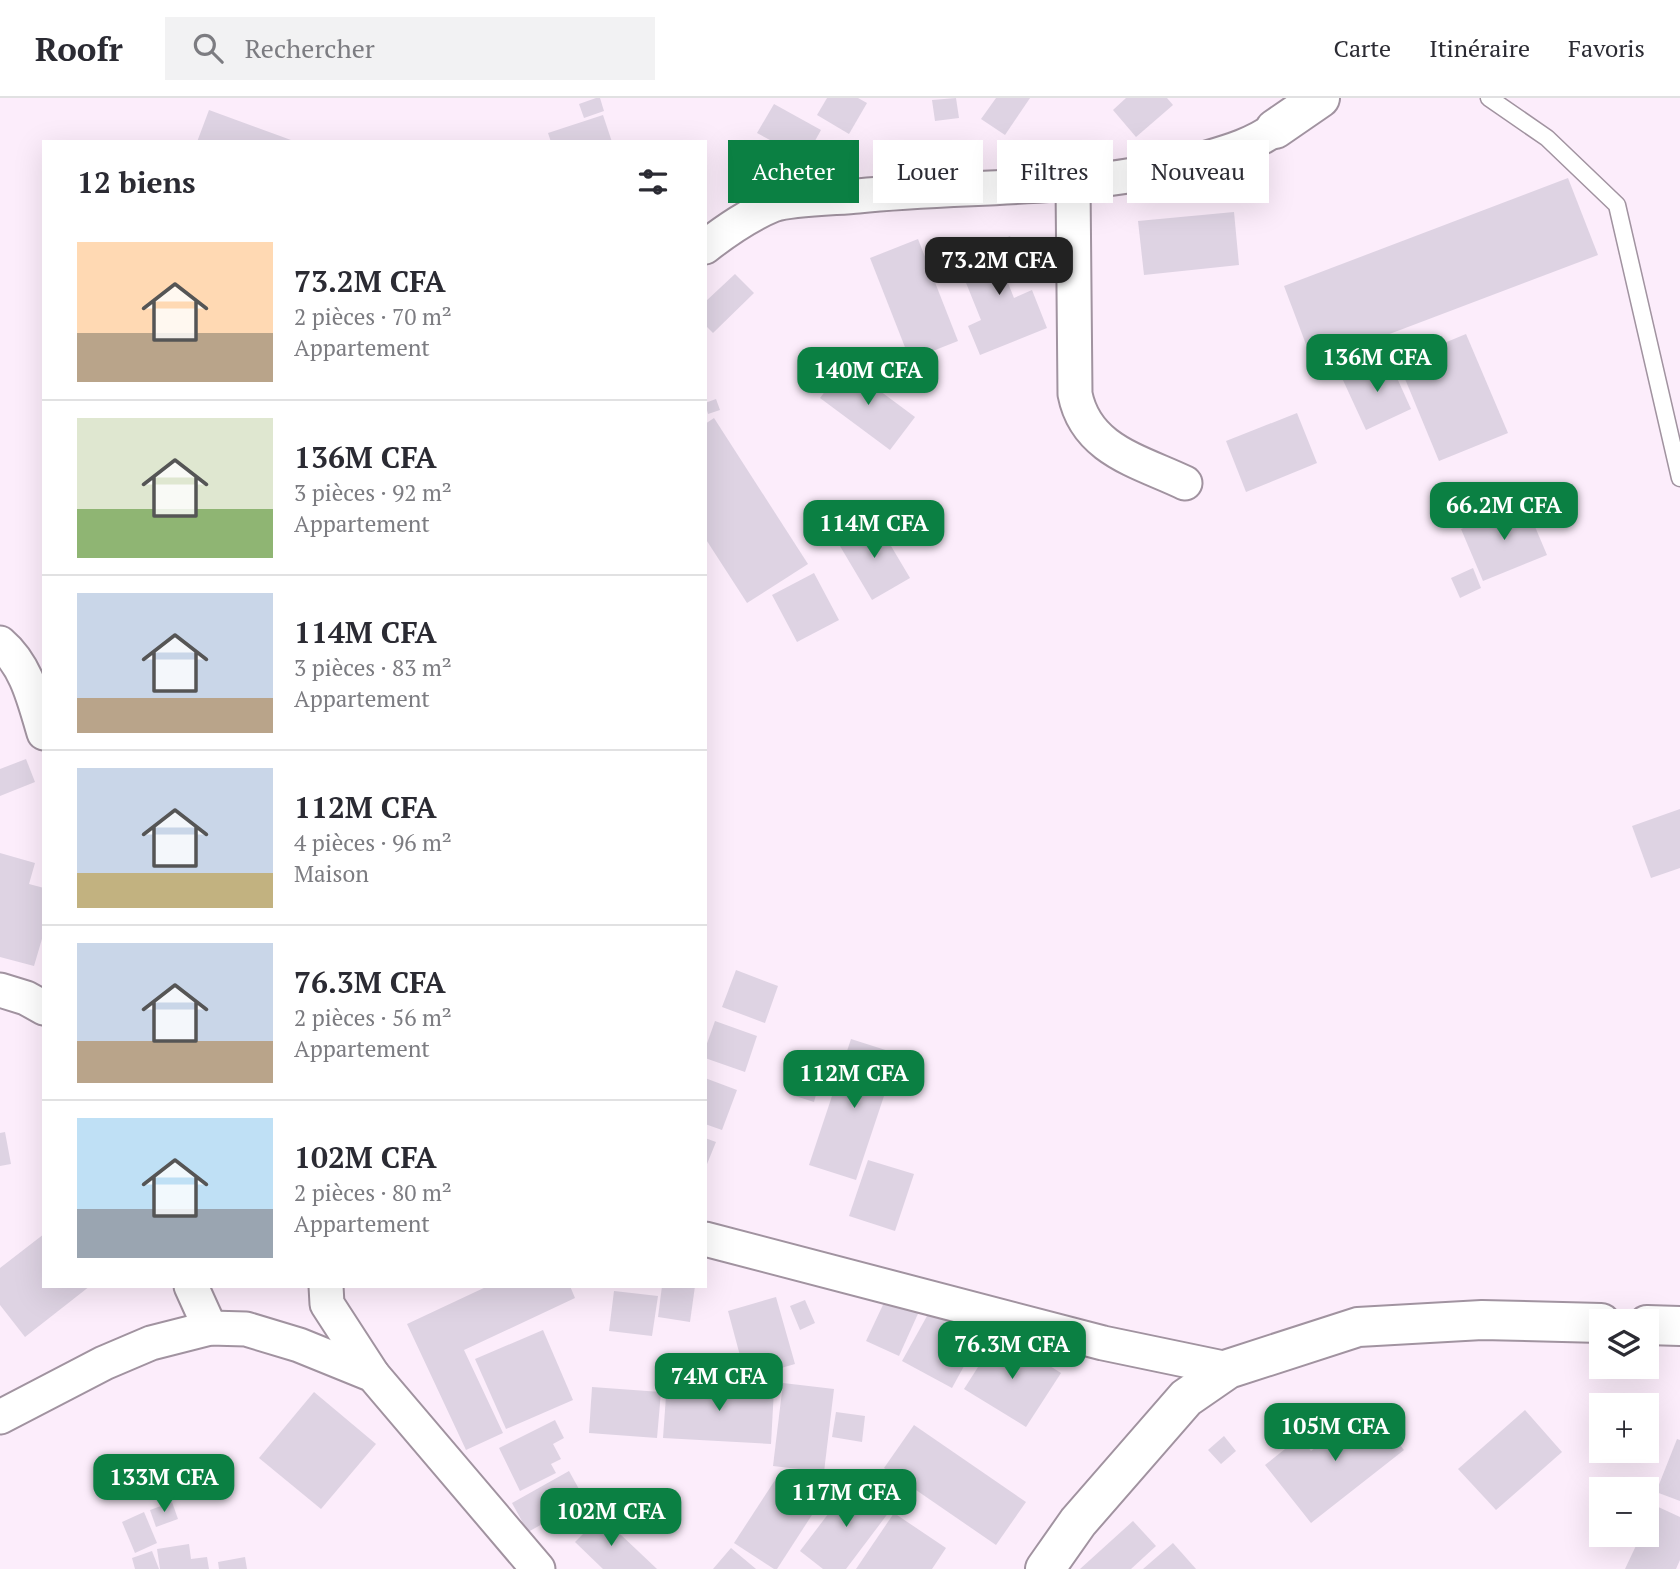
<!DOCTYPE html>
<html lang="fr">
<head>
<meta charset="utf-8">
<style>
  :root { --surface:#fff; --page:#f2f2f3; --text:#2b2b33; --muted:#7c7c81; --line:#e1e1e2; --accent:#0b8043 }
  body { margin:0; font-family:"PT Serif",serif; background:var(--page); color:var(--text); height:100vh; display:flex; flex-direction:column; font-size:26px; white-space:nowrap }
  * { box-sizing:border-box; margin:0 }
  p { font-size:23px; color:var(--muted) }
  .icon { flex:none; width:38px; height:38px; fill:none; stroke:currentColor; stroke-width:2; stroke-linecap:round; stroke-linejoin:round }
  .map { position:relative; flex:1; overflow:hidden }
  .drawer { position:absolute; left:42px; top:42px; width:665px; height:1148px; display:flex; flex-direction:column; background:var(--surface); border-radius:0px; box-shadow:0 7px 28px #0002 }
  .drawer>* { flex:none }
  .guide { position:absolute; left:728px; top:42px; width:665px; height:63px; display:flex; gap:14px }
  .buttons { position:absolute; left:1589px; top:1211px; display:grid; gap:14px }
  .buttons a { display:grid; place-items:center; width:70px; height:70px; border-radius:0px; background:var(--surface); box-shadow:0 7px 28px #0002; font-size:35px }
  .price { position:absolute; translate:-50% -60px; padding:0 16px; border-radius:14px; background:var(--accent); color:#fff; font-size:23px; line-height:46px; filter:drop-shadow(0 2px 4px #0008) }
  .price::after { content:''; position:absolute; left:50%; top:42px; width:21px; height:16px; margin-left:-10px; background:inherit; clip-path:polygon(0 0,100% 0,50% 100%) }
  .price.current { background:#222; color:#fff }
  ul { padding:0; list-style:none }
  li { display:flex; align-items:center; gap:21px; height:175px; padding:0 35px }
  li+li { border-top:2px solid var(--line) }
  li span { display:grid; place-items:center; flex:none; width:196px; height:140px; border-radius:0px; color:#555 }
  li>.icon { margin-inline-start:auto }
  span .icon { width:84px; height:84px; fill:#fffc; stroke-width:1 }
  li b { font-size:30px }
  h2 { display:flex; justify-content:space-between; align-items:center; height:84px; padding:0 35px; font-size:30px }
  .tag { padding:0 24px; border-radius:0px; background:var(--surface); box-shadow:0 7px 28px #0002; font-size:24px; line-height:63px }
  .tag.current { background:var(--accent); color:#fff }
  header { display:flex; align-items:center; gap:42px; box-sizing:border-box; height:98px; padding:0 35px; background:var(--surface); border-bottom:2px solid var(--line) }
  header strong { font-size:33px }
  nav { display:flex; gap:38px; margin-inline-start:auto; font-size:24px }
  .search { width:490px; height:63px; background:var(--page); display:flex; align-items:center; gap:18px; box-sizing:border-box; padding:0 24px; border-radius:0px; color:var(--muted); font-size:26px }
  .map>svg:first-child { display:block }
</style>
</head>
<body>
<header>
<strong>Roofr</strong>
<div class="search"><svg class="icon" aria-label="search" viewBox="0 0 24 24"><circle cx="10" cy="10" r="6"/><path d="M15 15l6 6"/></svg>Rechercher</div>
<nav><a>Carte</a><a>Itinéraire</a><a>Favoris</a></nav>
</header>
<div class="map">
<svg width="1680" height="1471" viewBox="0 0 1680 1471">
  <rect width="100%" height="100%" fill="#fcedfb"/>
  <!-- building -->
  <g fill="#ded3e3">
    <polygon points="596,0 600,0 604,13 584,20 579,6"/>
    <polygon points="827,0 858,0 867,5 849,36 817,17"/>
    <polygon points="956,0 959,20 935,23 932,2"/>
    <polygon points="996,0 1030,0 1005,37 981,21"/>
    <polygon points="1126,0 1167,0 1173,7 1136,39 1113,12"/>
    <polygon points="774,6 821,32 805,61 757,35"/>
    <polygon points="209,12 291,42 290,44 197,44"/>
    <polygon points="603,17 612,44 551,44 548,35"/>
    <polygon points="1568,80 1598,157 1313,265 1284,188"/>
    <polygon points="1234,114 1239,167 1144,177 1138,123"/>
    <polygon points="1010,138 1026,178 1008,185 1014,200 1032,192 1047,230 980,257 968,228 981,222 956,160"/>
    <polygon points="918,141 958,243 910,262 870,160"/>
    <polygon points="735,176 754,195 713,235 705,227 705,204"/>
    <polygon points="1466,236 1508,335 1439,363 1398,264"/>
    <polygon points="1388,260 1411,311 1366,332 1342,280"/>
    <polygon points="845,267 915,319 890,352 820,300"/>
    <polygon points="716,301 720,312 708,316 705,305"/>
    <polygon points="1297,315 1317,365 1246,394 1226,343"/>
    <polygon points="714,320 808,466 747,505 705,440 705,326"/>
    <polygon points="1493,401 1499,414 1464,428 1459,414"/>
    <polygon points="1525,405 1547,457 1483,483 1461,431"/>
    <polygon points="875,421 910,480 872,502 837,443"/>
    <polygon points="1473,470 1481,490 1460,500 1451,480"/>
    <polygon points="814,475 839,522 797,544 772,497"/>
    <polygon points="26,661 35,684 0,698 0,671"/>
    <polygon points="1680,711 1680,770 1651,780 1632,728"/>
    <polygon points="0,755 35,765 29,786 44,790 44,834 34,868 0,859"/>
    <polygon points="736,872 778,888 765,925 722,909"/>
    <polygon points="715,923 757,938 745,974 705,960 705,951"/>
    <polygon points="851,941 898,956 856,1082 809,1067"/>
    <polygon points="796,972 821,979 814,1004 789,996"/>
    <polygon points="705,980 737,992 722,1032 705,1026"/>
    <polygon points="5,1034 11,1066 0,1068 0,1035"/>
    <polygon points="705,1040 716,1044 705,1071"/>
    <polygon points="868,1062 914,1076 895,1133 849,1118"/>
    <polygon points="44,1136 44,1188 90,1188 25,1239 0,1207 0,1170"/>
    <polygon points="488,1188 570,1188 575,1200 464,1252 503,1335 466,1352 407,1226"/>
    <polygon points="662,1188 695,1188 690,1224 658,1219"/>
    <polygon points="614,1193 658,1198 652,1238 609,1233"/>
    <polygon points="889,1194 921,1209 899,1258 866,1243"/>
    <polygon points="776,1199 795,1266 746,1280 728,1213"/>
    <polygon points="937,1200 987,1226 952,1290 902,1263"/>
    <polygon points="805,1202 815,1225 800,1232 790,1208"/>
    <polygon points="543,1232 573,1302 506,1331 475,1261"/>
    <polygon points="999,1236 1061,1275 1026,1329 964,1291"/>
    <polygon points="667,1284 774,1291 771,1346 663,1340"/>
    <polygon points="783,1285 834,1291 824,1374 773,1368"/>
    <polygon points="592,1289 661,1294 657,1340 589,1335"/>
    <polygon points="314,1294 376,1346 321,1411 259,1360"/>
    <polygon points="1369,1307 1404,1352 1311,1425 1265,1367 1300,1339 1311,1353"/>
    <polygon points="1525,1312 1562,1354 1496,1412 1458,1371"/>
    <polygon points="836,1314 865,1318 862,1344 832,1339"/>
    <polygon points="555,1322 564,1340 553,1346 561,1361 551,1366 556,1375 520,1393 499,1350"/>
    <polygon points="914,1327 1026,1404 996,1447 884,1370"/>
    <polygon points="1224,1338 1236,1353 1221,1366 1208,1352"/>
    <polygon points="1677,1341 1680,1342 1680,1403 1656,1394"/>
    <polygon points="569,1373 585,1402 528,1434 512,1405"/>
    <polygon points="779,1376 821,1403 777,1471 774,1471 734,1445"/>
    <polygon points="854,1382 892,1410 846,1471 823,1471 800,1453"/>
    <polygon points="172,1404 178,1421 156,1429 150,1412"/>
    <polygon points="1654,1407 1680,1419 1680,1462 1676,1471 1625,1471 1641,1437 1647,1437 1647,1424"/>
    <polygon points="144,1414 157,1445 135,1455 122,1424"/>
    <polygon points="894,1415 946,1450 932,1471 856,1471"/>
    <polygon points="601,1418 657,1471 603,1471 575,1444"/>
    <polygon points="1133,1423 1156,1448 1131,1471 1080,1471"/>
    <polygon points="1173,1445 1196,1471 1143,1471"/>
    <polygon points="189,1446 191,1461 207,1459 209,1471 160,1471 157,1451"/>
    <polygon points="731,1450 756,1471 713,1471"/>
    <polygon points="152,1453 159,1471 135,1471 132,1460"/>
    <polygon points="245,1459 247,1471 219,1471 218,1464"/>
  </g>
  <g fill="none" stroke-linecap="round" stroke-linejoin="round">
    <!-- service casing -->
    <g stroke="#a193a0" stroke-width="19">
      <polyline id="service" points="1489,0 1547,40 1617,107 1680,380"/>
    </g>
    <!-- minor casing -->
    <g stroke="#a193a0" stroke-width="37">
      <g id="minor">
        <path d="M1055 86H1073L1075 296C1086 352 1139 363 1185 385"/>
        <path d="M705 149C724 134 751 116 773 107 789 101 838 100 858 98 974 86 1094 95 1207 60 1231 53 1254 46 1275 31"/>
        <path d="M0 545C27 568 34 602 44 635"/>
        <polyline points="0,892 26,900 44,910"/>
        <polyline points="705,1141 1103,1245 1228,1271"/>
        <polyline points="191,1188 210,1230"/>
        <polyline points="326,1188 327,1206 373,1277"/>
        <polyline points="0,1319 104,1265 151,1245 210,1230 246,1231 299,1247 373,1277 538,1471"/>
      </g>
    </g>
    <!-- tertiary casing -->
    <g stroke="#a193a0" stroke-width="42">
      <g id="tertiary">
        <polyline points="1275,31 1320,0"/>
        <polyline points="1647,1227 1680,1228"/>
        <polyline points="1045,1471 1078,1424 1186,1300 1228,1271 1358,1229 1482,1222 1601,1225"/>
      </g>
    </g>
    <!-- service -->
    <use href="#service" stroke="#fff" stroke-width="16"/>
    <!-- minor -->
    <use href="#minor" stroke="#fff" stroke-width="33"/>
    <!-- tertiary -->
    <use href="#tertiary" stroke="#fff" stroke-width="38"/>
  </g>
</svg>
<div class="buttons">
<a><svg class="icon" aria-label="layers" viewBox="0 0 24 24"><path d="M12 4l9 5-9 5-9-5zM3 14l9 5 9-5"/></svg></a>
<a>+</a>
<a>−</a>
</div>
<b class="price current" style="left:999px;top:199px">73.2M CFA</b>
<b class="price" style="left:1377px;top:296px">136M CFA</b>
<b class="price" style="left:868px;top:309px">140M CFA</b>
<b class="price" style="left:1504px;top:444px">66.2M CFA</b>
<b class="price" style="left:874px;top:462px">114M CFA</b>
<b class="price" style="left:854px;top:1012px">112M CFA</b>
<b class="price" style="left:1012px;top:1283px">76.3M CFA</b>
<b class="price" style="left:719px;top:1315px">74M CFA</b>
<b class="price" style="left:1335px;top:1365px">105M CFA</b>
<b class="price" style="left:164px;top:1416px">133M CFA</b>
<b class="price" style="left:846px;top:1431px">117M CFA</b>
<b class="price" style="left:611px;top:1450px">102M CFA</b>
<div class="guide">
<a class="tag current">Acheter</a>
<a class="tag">Louer</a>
<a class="tag">Filtres</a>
<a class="tag">Nouveau</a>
</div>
<section class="drawer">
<h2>12 biens<svg class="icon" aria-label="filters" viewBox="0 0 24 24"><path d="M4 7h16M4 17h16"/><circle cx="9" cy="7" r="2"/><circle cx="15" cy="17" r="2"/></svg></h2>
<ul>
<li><span style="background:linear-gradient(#ffd9b3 65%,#b9a48a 0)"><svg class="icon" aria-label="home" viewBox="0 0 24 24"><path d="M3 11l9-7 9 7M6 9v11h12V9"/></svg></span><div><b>73.2M CFA</b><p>2 pièces · 70 m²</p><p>Appartement</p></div></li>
<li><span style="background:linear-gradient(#dfe7d0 65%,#8fb573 0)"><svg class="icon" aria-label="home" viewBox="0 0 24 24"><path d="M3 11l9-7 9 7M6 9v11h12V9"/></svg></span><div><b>136M CFA</b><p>3 pièces · 92 m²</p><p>Appartement</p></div></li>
<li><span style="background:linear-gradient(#c9d6e8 75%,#b9a48a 0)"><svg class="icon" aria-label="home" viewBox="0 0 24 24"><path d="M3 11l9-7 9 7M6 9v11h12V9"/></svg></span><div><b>114M CFA</b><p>3 pièces · 83 m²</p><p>Appartement</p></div></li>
<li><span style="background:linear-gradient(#c9d6e8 75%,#c2b280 0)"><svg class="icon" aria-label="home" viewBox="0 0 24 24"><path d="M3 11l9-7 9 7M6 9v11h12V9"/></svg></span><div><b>112M CFA</b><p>4 pièces · 96 m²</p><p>Maison</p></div></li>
<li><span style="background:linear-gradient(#c9d6e8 70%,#b9a48a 0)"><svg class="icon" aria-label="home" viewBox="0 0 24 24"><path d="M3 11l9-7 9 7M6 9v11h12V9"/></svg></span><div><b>76.3M CFA</b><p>2 pièces · 56 m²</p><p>Appartement</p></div></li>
<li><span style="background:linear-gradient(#bfe0f5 65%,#9aa5b1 0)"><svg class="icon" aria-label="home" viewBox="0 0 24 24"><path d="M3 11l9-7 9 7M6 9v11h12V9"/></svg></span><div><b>102M CFA</b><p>2 pièces · 80 m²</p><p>Appartement</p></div></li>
</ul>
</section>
</div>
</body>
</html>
